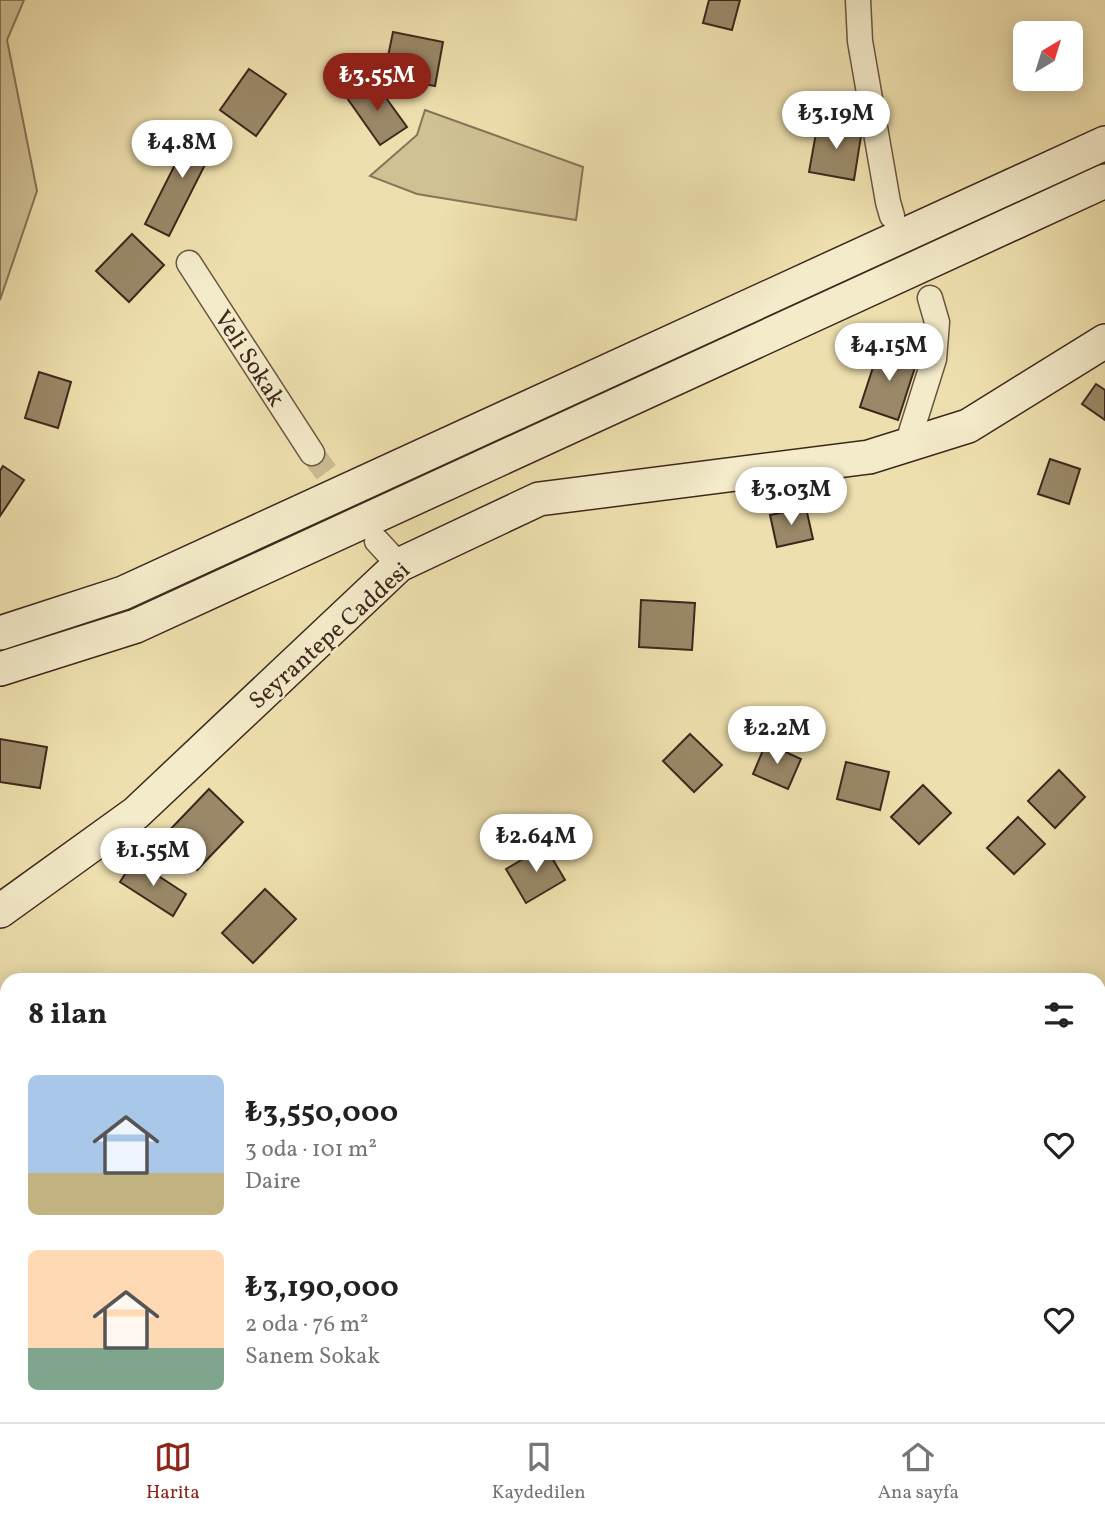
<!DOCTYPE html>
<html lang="tr">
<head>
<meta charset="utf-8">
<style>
  :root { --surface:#fff; --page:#f2f2f2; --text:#222; --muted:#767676; --line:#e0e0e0; --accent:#8f2418 }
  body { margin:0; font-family:Vollkorn,serif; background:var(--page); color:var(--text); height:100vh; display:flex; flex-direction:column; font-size:26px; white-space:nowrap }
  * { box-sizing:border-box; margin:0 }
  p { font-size:23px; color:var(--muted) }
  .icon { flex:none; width:38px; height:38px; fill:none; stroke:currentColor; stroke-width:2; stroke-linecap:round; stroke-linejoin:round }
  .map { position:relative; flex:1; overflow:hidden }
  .details { position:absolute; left:0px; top:973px; width:1106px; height:450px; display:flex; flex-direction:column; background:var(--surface); border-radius:21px 21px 0 0; box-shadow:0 4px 18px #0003 }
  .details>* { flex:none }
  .needle { width:46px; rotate:38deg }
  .buttons { position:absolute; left:1013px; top:21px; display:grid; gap:14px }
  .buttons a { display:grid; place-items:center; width:70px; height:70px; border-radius:10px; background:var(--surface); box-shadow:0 4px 18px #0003; font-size:35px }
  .price { position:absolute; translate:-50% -60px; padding:0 16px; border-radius:24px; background:#fff; color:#222; font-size:23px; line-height:46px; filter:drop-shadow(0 2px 4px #0008) }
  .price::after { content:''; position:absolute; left:50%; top:42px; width:21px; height:16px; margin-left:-10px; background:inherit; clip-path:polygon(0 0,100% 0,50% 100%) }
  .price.on { background:var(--accent); color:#fff }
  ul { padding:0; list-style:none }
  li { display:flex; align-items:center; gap:21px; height:175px; padding:0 28px }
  li span { display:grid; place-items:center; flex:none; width:196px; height:140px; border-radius:10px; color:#555 }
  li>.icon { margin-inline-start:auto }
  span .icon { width:84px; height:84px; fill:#fffc; stroke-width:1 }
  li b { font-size:30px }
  h2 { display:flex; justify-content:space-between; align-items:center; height:84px; padding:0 28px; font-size:30px }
  .dock { display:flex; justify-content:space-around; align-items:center; height:98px; border-top:2px solid var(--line); background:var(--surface); font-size:19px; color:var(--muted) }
  .dock a { display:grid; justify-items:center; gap:4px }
  .dock .on { color:var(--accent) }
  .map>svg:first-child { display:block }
</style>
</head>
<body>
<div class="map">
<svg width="1105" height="1422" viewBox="0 0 1105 1422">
  <rect width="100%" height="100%" fill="#eee0ae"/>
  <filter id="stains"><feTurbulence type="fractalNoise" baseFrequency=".00286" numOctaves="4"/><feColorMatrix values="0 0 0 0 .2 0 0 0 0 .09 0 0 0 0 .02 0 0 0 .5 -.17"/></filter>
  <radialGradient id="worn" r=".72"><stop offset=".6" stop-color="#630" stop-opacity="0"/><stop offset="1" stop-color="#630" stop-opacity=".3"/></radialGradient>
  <!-- green -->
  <g fill="#d0c195" stroke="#877459" stroke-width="2">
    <polygon points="0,0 24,0 7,40 37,191 0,300"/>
    <polygon points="425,110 583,167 576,220 417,194 370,176 417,135"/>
  </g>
  <!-- building -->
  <g fill="#9a8868" stroke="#3e281d" stroke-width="2">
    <polygon points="709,0 740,0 732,30 703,23"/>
    <polygon points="393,32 443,42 435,86 384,76"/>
    <polygon points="249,69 286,94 256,136 220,110"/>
    <polygon points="373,80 407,127 380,145 347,98"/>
    <polygon points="818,122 862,130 854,180 809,172"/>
    <polygon points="195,125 219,137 169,236 145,224"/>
    <polygon points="132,234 164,265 129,302 96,271"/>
    <polygon points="880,346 918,358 898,420 860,407"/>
    <polygon points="39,372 71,382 58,428 25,418"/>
    <polygon points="1096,384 1105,390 1105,420 1082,404"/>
    <polygon points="1050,459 1080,469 1069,504 1038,494"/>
    <polygon points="3,466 24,480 0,516 0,471"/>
    <polygon points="806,508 813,539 777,547 770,515"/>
    <polygon points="641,600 695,603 692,650 639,647"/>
    <polygon points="690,734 722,765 694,792 663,761"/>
    <polygon points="0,739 47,747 40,788 0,782"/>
    <polygon points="766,743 801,759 788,789 753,774"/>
    <polygon points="846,762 889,772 880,810 837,799"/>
    <polygon points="1059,770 1085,797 1055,828 1028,801"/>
    <polygon points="923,785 951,813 919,844 891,817"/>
    <polygon points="209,789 243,822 197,870 163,837"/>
    <polygon points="1018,817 1045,844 1014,874 987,848"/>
    <polygon points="545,846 565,880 526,903 506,869"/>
    <polygon points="134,860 186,894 173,916 120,882"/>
    <polygon points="265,889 296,919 253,963 222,933"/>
  </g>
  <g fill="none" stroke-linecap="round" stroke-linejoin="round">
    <!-- street-tunnel -->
    <polyline stroke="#cbbb91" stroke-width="24" stroke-dasharray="24 12" stroke-linecap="butt" points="312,453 372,534"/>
    <!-- street casing -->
    <g stroke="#6a5641" stroke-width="27">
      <g id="street">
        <polyline points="858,0 860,41 888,202 892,216"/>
        <polyline points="189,263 312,453"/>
        <polyline points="907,445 934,359 937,322 930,298"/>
        <polyline points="377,541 399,565"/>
        <polyline points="1099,1127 1105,1121"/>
        <polyline points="1099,1402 1105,1392"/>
        <polyline points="859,1422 865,1416"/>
      </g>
    </g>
    <!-- secondary casing -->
    <g stroke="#3e281d" stroke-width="36">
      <g id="secondary">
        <polyline points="0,633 123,593 1105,143"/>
        <polyline points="0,669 136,626 1105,181"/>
        <polyline points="0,911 136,813 399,565 539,499 869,457 968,426 1105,341"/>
      </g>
    </g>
    <!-- street -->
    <use href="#street" stroke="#f4ebca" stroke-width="24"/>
    <!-- secondary -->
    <use href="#secondary" stroke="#f4ebca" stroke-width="33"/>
  </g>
  <g text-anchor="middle" stroke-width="5" stroke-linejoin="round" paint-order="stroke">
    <!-- street labels -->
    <g font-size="24" fill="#3e281d" stroke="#f4ebca">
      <text transform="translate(250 358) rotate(57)" y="8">Veli Sokak</text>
      <text transform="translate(329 635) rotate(-42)" y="8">Seyrantepe Caddesi</text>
    </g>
  </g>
  <rect width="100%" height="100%" filter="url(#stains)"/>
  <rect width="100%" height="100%" fill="url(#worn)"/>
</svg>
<div class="buttons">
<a><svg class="needle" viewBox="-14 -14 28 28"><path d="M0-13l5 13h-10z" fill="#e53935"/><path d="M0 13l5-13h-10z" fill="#767676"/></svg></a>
</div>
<b class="price on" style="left:377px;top:113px">₺3.55M</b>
<b class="price" style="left:836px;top:151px">₺3.19M</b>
<b class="price" style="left:182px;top:180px">₺4.8M</b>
<b class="price" style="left:889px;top:383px">₺4.15M</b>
<b class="price" style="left:791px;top:527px">₺3.03M</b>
<b class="price" style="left:777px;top:766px">₺2.2M</b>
<b class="price" style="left:536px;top:874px">₺2.64M</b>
<b class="price" style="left:153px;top:888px">₺1.55M</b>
<section class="details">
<h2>8 ilan<svg class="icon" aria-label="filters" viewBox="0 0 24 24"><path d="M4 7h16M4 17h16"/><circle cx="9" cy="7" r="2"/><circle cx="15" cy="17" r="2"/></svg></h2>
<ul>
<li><span style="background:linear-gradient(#a9c7e8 70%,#c2b280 0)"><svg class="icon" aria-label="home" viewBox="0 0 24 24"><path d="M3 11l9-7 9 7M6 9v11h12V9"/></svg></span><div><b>₺3,550,000</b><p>3 oda · 101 m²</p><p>Daire</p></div><svg class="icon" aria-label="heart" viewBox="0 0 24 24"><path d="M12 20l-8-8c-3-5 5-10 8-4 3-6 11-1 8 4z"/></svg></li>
<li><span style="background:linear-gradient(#ffd9b3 70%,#7fa58c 0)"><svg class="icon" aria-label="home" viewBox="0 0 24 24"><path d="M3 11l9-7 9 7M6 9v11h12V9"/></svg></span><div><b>₺3,190,000</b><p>2 oda · 76 m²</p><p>Sanem Sokak</p></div><svg class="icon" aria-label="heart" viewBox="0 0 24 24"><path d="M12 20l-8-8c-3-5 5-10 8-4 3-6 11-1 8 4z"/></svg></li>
</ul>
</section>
</div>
<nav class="dock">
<a class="on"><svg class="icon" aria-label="map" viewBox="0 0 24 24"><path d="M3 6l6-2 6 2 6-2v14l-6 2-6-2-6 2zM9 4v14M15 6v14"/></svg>Harita</a>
<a><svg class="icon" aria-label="saved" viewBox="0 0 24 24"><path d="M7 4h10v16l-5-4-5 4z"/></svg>Kaydedilen</a>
<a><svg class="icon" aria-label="home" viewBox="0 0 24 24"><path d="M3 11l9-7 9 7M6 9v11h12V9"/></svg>Ana sayfa</a>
</nav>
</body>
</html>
